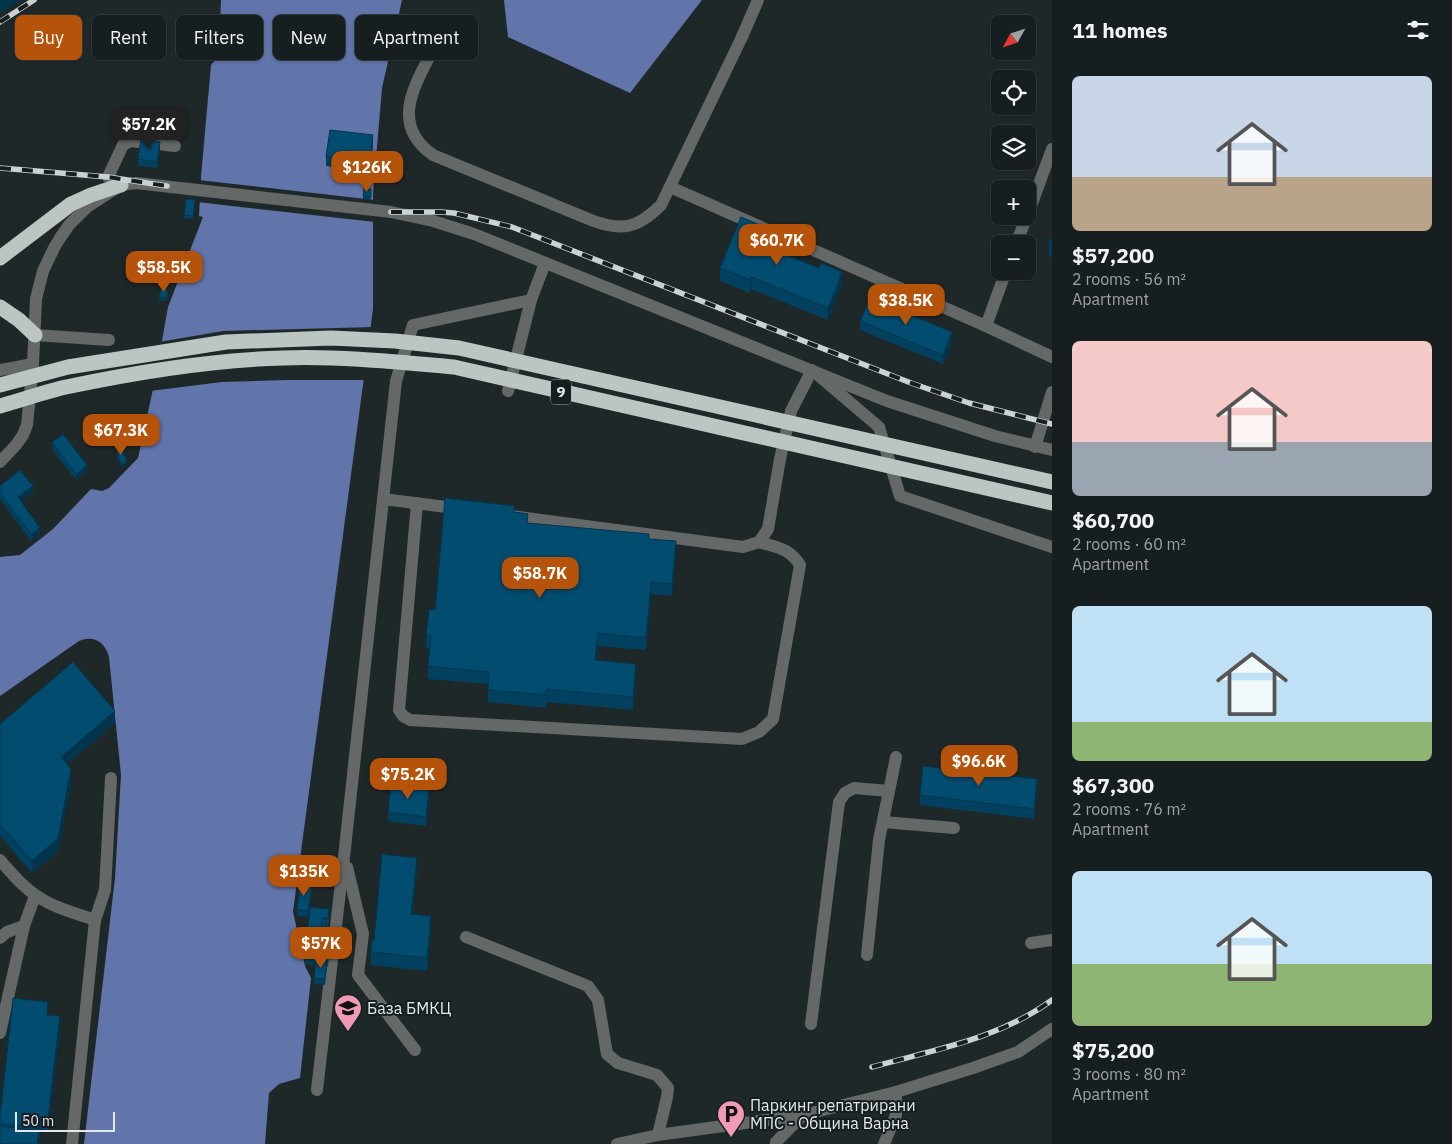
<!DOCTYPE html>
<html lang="en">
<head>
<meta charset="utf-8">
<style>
  :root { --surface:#171e1f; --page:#242b2c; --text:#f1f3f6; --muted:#9ea2a4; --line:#363c3d; --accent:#b45309 }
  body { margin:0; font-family:"IBM Plex Sans",sans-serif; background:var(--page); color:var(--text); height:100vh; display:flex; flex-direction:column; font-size:19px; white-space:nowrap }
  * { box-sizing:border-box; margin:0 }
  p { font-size:16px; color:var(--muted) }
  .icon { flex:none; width:28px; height:28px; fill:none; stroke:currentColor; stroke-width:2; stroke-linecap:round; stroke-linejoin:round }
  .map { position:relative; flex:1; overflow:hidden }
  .sheet { display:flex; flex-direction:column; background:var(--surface); width:400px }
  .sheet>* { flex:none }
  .banner { position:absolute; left:15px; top:15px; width:475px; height:45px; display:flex; gap:10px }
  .needle { width:32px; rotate:230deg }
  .controls { position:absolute; left:991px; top:15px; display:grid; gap:10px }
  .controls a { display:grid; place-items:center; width:45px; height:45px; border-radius:8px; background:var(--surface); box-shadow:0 1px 4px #0004,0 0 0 1px var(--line); font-size:25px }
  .scale { position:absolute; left:15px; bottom:12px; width:100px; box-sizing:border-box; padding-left:5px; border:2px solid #e4eaeb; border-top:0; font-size:14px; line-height:18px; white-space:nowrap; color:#e4eaeb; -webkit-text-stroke:4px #161e20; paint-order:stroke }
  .price { position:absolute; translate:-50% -42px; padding:0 11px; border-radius:10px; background:var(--accent); color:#fff; font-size:16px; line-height:32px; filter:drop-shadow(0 1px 2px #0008) }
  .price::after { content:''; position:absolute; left:50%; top:30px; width:15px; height:11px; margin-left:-8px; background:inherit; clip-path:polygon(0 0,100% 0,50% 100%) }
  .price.on { background:#222; color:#fff }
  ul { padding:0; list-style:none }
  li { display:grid; align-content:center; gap:10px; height:265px; padding:0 20px }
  li span { display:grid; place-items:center; height:155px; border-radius:8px; color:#555 }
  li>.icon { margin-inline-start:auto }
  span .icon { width:90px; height:90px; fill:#fffc; stroke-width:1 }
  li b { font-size:21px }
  h2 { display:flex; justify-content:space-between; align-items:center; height:60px; padding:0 20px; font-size:21px }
  .pill { padding:0 18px; border-radius:8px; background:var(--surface); box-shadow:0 1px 4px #0004,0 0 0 1px var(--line); font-size:18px; line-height:45px }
  .pill.on { background:var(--accent); color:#fff }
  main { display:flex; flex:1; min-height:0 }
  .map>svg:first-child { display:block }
</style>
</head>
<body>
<main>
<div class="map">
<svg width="1052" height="1144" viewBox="0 0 1052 1144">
  <rect width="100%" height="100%" fill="#1f2829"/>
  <!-- water -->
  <g fill="#6175aa">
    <path d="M221 0H402L382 88 373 193V309L293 912 305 966 311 978 300 1078 279 1084 269 1093 265 1144H84L115 878 121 775 109 657C105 642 94 635 79 641L0 696V557L20 555 53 529 91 489 102 491 109 488 138 458 155 380 168 307 203 217 199 216 201 177 211 65 219 56Z"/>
    <polygon points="504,0 702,0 630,93 508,37"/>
  </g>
  <!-- pier -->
  <g fill="#1f2829">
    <polygon points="198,180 375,200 375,222 197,202"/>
    <polygon points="373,327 366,380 288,380 222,382 150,391 159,342 223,331"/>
  </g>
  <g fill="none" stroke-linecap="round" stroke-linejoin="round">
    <!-- minor -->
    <g stroke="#646967" stroke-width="12">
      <path d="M438 40C419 79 386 122 433 155L591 220C622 232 638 228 661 205L741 39 758 0"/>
      <polyline points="121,185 108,177 123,145 128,142 131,141 175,146"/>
      <polyline points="670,187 986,326 1052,357"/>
      <polyline points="1028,214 1052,149"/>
      <polyline points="1016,244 1027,216"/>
      <polyline points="986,326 1006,271"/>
      <polyline points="35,335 109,340"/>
      <polyline points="0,370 33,364"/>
      <polyline points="508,391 531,300"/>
      <polyline points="1035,447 1052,392"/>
      <polyline points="0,462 16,445 23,435 27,425 33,364 36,299 43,271 54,248 60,238 69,225 87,207 121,185 136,183 391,212 433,221 474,234 887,401 995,436 1052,450"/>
      <polyline points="383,499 462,509"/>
      <path d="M417 503 399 710 403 716 410 720 742 739 759 732 773 719 800 565C789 548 778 548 759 542"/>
      <polyline points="511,516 743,547 759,542 768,529 780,459 791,411 812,370 879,427 900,496 1052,547"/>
      <polyline points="883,822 954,828"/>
      <path d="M0 860C14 876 27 892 47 902 61 910 79 914 95 920"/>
      <polyline points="347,867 363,934 358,975 415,1050"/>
      <polyline points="466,937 588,986 598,1000 607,1054 618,1063 657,1075 668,1088 667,1097 658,1135"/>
      <polyline points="0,938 7,932 24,926"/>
      <polyline points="1031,943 1052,940"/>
      <polyline points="867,955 879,840 896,757"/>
      <polyline points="811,1024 839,802 845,793 854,788 889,791"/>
      <polyline points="0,1033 24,926 35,896"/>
      <polyline points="317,1090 344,857 396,381 413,325 531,300 545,263"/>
      <polyline points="72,1144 95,920 105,890 111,778"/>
      <polyline points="617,1144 658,1135 803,1115 896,1092 973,1068 1018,1052 1052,1029"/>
      <polyline points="776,1144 776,1142 803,1115"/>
      <polyline points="884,1144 896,1115 896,1092"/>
    </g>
    <!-- highway -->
    <g stroke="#bbc6c3" stroke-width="15">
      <polyline points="0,258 71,204 91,195 121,185"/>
      <polyline points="0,307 19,320 35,335"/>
      <polyline points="0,385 68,367 226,342 331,338 395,341 459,348 1052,482"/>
      <path d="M0 406C22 400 44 392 66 387 137 372 210 360 283 358 340 356 397 362 454 367L1052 503"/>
    </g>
    <!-- rail casing -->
    <g stroke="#cbd2d3" stroke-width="5.5">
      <g id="rail">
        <polyline points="0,22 34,0"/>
        <polyline points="0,168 108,177 167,186"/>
        <polyline points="391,212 441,212 454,213 512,227 911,383 969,403 1052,424"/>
        <path d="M872 1067C933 1050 999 1039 1052 1000"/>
      </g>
    </g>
    <!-- rail -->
    <use href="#rail" stroke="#161e20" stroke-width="4" stroke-dasharray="11" stroke-linecap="butt"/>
  </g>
  <!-- wall -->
  <g fill="#01415f">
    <polygon points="373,144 370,171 326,166 326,156"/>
    <polygon points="160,148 157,168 138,166 138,159"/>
    <polygon points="371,189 371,200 363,199 363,196"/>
    <polygon points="195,200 193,219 184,218 184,215"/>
    <polygon points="1052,236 1052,257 1049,256 1049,243"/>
    <polygon points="774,243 771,249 842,285 828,320 751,289 750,293 720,281 720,268"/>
    <polygon points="168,292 167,301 159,300 159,297"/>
    <polygon points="860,321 952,342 943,364 860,330"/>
    <polygon points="52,442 87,472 76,480 52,449"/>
    <polygon points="116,451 127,464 121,467 116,454"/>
    <polygon points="0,486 33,492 21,501 40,535 31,541 0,499"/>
    <polygon points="515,512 528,523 649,539 676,554 672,596 651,594 646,650 598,646 597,660 636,677 633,710 546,702 546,708 488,702 488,684 428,679 428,666 430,649 426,648 426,636 435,610"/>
    <polygon points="115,723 67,764 71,781 58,851 32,873 0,836 0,724"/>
    <polygon points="1037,789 1034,819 920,805 920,795"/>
    <polygon points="429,798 426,826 388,821 388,812"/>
    <polygon points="417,870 412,914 431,928 427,971 371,965 371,952 374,940"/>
    <polygon points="312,891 308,917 297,916 297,909"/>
    <polygon points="310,907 329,918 328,928 322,927 320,943 329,954 328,967 327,966 325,985 314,984 315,965 305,964 305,955"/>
    <polygon points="48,1015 60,1029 48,1130 40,1129 39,1144 0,1144 0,1114"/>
  </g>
  <!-- shaded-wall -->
  <g fill="#01354e">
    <polygon points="1,0 21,0 0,13 0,1"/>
    <polygon points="373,135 373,144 370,171 370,162"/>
    <polygon points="160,142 160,148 157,168 157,162"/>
    <polygon points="774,231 774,243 767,260 767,247"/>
    <polygon points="842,272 842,285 828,320 828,308"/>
    <polygon points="751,277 751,289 750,293 750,280"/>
    <polygon points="952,332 952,342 943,364 943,355"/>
    <polygon points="127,461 127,464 121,467 121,464"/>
    <polygon points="87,465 87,472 76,480 76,474"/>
    <polygon points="33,486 33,492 18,504 18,497"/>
    <polygon points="40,528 40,535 31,541 31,534"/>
    <polygon points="676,541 676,554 672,596 672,584"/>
    <polygon points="651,582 651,594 646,650 646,638"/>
    <polygon points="598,633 598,646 595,673 595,660"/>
    <polygon points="636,664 636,677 633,710 633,697"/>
    <polygon points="115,711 115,723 61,769 61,757"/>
    <polygon points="71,769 71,781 58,851 32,873 32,861"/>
    <polygon points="1037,779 1037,789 1034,819 1034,809"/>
    <polygon points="429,789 429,798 426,826 426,817"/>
    <polygon points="417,858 417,870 411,926 411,914"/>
    <polygon points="312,885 312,891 308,917 308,911"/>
    <polygon points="431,916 431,928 427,971 427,958"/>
    <polygon points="322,918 322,927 320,953 320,943"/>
    <polygon points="60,1016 60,1029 48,1130 48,1118"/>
    <polygon points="40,1117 40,1129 39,1140 39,1128"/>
    <polygon points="39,1131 39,1144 37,1144"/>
  </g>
  <!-- building -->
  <g fill="#014c6f" stroke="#01354e">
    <polygon points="330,130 373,135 370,162 326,156"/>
    <polygon points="141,139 160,142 157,162 138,159"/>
    <polygon points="364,188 371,189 371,197 363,196"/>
    <polygon points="186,199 195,200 193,216 184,215"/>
    <polygon points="741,217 774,231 767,247 819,268 821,263 842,272 828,308 751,277 750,280 720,268"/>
    <polygon points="1052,236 1052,245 1049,243"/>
    <polygon points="161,287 168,289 167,298 159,297"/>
    <polygon points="870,298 952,332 943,355 860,321"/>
    <polygon points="63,434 87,465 76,474 52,442"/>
    <polygon points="122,448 127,461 121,464 116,451"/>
    <polygon points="20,470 33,486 18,497 40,528 31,534 0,493 0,486"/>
    <polygon points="445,498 515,506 514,512 528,514 527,523 649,534 649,539 676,541 672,584 651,582 646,638 598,633 595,660 636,664 633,697 546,689 546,695 488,690 489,672 428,666 431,636 426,636 429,609 435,610"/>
    <polygon points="73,662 115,711 61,757 71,769 58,838 32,861 0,824 0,724"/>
    <polygon points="923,766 1037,779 1034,809 920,795"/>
    <polygon points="391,784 429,789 426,817 388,812"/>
    <polygon points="382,854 417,858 411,914 431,916 427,958 371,952 372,940 374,940"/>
    <polygon points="300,883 312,885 308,911 297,909"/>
    <polygon points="310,907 329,909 328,918 322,918 320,943 329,944 328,957 305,955"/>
    <polygon points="316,959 327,960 325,979 314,978"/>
    <polygon points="13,998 48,1002 47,1015 60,1016 48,1118 40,1117 39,1128 0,1123 0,1116"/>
    <polygon points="0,1126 39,1131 37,1144 0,1144"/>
  </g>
  <!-- icons -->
  <defs>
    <g id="university-pin" transform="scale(1.4375)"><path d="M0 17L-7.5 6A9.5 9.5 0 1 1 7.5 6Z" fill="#f09ab5" stroke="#161e20"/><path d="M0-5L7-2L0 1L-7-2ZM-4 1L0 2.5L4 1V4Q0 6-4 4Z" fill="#111"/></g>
    <g id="parking-pin" transform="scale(1.4375)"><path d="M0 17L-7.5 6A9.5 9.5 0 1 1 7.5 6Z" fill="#f09ab5" stroke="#161e20"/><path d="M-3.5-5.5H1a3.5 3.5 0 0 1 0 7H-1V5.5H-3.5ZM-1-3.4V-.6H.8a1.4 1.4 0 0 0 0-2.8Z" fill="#111"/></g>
  </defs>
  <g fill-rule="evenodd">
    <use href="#university-pin" x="348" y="1008"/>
    <use href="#parking-pin" x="731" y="1114"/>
  </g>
  <g text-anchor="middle" stroke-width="4" stroke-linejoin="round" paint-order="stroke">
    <!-- shield labels -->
    <rect fill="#161e20" stroke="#a6adae" stroke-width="1" x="551" y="379.5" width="20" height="25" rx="4"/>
    <g font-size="15" font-weight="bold" fill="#e4eaeb">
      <text x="561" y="397">9</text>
    </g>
    <!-- poi labels -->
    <g font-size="16" fill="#e4eaeb" stroke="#161e20" text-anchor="start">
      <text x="367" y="1014">База БМКЦ</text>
      <text x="750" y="1111">Паркинг репатрирани<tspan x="750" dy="18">МПС - Община Варна</tspan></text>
    </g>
  </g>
</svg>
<div class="controls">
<a><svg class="needle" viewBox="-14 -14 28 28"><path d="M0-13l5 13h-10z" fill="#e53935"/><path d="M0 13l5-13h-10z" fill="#9ea2a4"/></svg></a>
<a><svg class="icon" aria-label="locate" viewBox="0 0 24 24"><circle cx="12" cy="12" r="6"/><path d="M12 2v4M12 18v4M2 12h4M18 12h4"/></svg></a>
<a><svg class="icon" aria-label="layers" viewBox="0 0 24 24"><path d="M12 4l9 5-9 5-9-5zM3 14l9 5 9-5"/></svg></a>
<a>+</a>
<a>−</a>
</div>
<div class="scale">50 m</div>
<b class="price on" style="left:149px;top:150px">$57.2K</b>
<b class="price" style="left:367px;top:193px">$126K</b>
<b class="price" style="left:777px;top:266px">$60.7K</b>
<b class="price" style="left:164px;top:293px">$58.5K</b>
<b class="price" style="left:906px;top:326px">$38.5K</b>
<b class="price" style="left:121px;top:456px">$67.3K</b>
<b class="price" style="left:540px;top:599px">$58.7K</b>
<b class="price" style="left:979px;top:787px">$96.6K</b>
<b class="price" style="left:408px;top:800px">$75.2K</b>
<b class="price" style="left:304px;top:897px">$135K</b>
<b class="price" style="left:321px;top:969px">$57K</b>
<div class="banner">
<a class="pill on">Buy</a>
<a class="pill">Rent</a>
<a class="pill">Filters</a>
<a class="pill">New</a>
<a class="pill">Apartment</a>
</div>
</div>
<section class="sheet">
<h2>11 homes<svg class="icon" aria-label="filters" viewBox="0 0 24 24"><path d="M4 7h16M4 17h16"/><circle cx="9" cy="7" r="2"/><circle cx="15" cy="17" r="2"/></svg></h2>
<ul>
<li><span style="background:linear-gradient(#c9d6e8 65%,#b9a48a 0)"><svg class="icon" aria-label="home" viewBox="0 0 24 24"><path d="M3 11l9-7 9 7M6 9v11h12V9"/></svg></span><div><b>$57,200</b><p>2 rooms · 56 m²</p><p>Apartment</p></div></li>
<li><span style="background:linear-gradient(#f6c9c9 65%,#9aa5b1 0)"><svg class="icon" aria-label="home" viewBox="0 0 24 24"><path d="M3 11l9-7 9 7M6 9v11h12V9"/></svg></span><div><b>$60,700</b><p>2 rooms · 60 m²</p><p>Apartment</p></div></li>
<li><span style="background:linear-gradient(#bfe0f5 75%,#8fb573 0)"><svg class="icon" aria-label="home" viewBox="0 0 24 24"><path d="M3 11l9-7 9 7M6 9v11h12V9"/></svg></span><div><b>$67,300</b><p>2 rooms · 76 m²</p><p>Apartment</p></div></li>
<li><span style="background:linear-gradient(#bfe0f5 60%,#8fb573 0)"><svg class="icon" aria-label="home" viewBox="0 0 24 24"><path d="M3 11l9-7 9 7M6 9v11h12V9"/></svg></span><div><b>$75,200</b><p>3 rooms · 80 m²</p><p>Apartment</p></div></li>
</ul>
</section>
</main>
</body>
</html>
